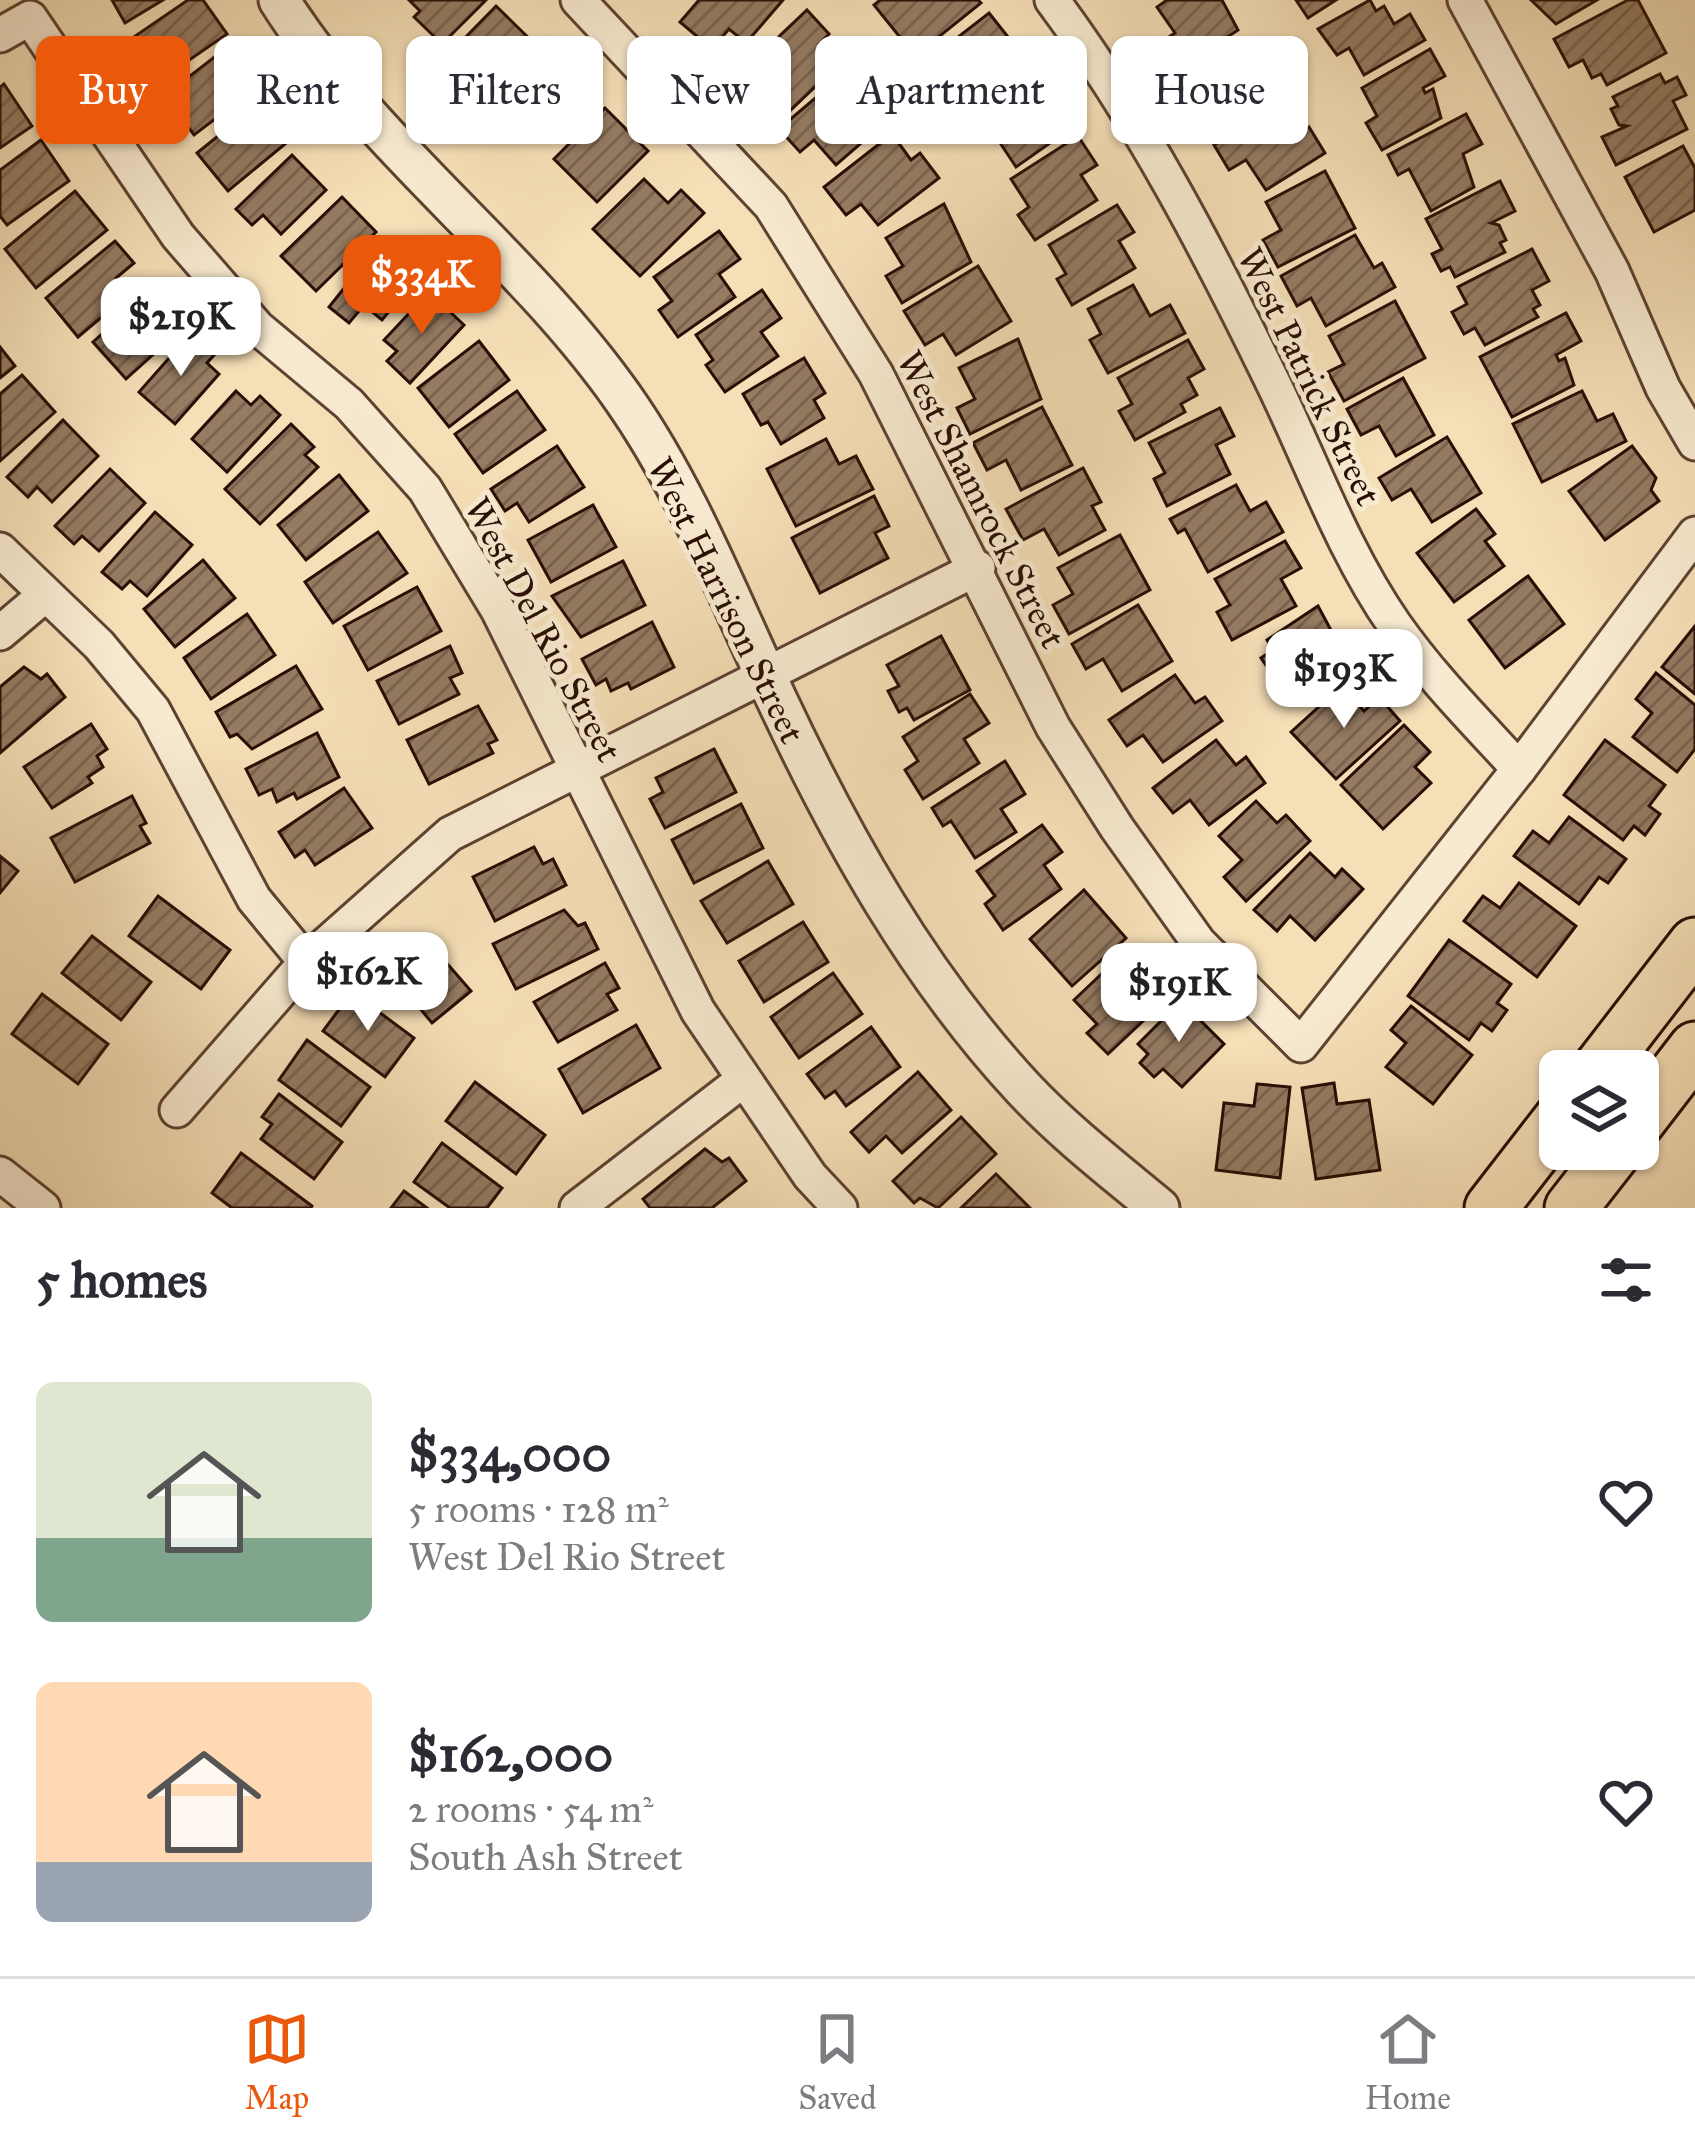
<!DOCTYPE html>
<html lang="en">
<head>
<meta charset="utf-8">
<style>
  :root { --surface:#fff; --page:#f2f2f3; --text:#2b2b33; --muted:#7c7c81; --line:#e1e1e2; --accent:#ea580c }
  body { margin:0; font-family:"IM FELL Great Primer",serif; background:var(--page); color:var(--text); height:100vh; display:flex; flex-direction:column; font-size:45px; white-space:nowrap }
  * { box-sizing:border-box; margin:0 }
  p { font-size:39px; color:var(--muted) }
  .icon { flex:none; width:66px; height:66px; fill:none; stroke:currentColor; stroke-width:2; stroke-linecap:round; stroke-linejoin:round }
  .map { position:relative; height:1208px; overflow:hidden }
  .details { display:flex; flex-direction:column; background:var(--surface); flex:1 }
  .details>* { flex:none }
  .banner { position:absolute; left:36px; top:36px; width:1623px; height:108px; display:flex; gap:24px }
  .controls { position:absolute; left:1539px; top:1050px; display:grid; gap:24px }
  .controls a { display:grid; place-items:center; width:120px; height:120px; border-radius:18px; background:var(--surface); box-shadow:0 3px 9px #0004; font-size:60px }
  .price { position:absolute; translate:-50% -102px; padding:0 27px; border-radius:24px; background:#fff; color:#222; font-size:39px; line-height:78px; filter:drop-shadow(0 3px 6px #0008) }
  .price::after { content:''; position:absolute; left:50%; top:72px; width:36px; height:27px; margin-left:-18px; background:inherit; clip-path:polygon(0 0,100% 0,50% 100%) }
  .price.active { background:var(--accent); color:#fff }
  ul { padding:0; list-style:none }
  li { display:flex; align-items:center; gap:36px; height:300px; padding:0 36px }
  li span { display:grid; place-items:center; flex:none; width:336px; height:240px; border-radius:18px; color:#555 }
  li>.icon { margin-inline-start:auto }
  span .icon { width:144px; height:144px; fill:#fffc; stroke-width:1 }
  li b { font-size:51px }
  h2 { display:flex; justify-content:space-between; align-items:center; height:144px; padding:0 36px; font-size:51px }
  .chip { padding:0 42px; border-radius:18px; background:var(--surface); box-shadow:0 3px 9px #0004; font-size:42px; line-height:108px }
  .chip.active { background:var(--accent); color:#fff }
  .tabs { display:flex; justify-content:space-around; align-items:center; height:168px; border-top:3px solid var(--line); background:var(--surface); font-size:33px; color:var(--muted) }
  .tabs a { display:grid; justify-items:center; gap:6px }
  .tabs .active { color:var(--accent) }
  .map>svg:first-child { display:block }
</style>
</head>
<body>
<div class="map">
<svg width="1695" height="1208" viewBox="0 0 1695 1208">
  <defs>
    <pattern id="building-hatch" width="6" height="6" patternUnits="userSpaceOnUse" patternTransform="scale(3)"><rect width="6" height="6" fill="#947b62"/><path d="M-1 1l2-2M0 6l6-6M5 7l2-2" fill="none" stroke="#79634f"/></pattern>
  </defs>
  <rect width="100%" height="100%" fill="#f5dfb7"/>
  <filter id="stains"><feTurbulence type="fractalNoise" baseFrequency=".00167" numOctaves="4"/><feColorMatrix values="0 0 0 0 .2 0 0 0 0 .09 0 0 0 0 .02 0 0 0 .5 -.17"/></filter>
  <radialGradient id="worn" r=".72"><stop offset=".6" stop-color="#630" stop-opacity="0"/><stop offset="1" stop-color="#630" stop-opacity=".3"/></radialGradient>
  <!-- building -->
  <g fill="url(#building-hatch)" stroke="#2a0e05" stroke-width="3">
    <polygon points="112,0 163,0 125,23"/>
    <polygon points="188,0 203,0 227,34 172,72 159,54 142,66 125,43"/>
    <polygon points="409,0 486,0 442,44 414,17 420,11"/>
    <polygon points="699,0 783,0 746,43 729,29 712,49 680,22"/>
    <polygon points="880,0 978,0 981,3 915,56 874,5"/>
    <polygon points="1167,0 1222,0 1238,30 1171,74 1153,47 1175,33 1157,7"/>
    <polygon points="1296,0 1336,0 1308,18"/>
    <polygon points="1370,0 1376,11 1384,6 1394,24 1410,14 1425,40 1364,75 1349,48 1337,55 1318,29"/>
    <polygon points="1531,0 1597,0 1556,24"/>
    <polygon points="1628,0 1638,0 1666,53 1607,85 1601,74 1592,78 1583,60 1569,67 1554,39"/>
    <polygon points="496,6 540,49 499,91 455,48"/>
    <polygon points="807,10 829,34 819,44 838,65 776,124 750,96 766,81 750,64"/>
    <polygon points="989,13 1012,42 995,55 1011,75 960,114 922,65"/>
    <polygon points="1231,44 1242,61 1249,57 1273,93 1231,121 1211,92 1191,105 1175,81"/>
    <polygon points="1430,49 1445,76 1423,88 1425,93 1433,89 1441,118 1382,150 1366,123 1377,116 1362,88"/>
    <polygon points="217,55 248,94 194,135 181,117 171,125 155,103"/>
    <polygon points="552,55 597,98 556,142 537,125 528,134 502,109"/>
    <polygon points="1660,74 1665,83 1677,77 1686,95 1673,101 1687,129 1616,165 1602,137 1627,126 1619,125 1611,109 1618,106 1613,97"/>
    <polygon points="1036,76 1059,109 1040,123 1053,141 1016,167 981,114"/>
    <polygon points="840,77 863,103 871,96 890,118 836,165 814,140 800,152 779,129"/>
    <polygon points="4,84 32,126 0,148 0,87"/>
    <polygon points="1282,102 1300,132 1309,127 1325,153 1266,190 1246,160 1229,170 1214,145"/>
    <polygon points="255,106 285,144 228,191 197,153"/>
    <polygon points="605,108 648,151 597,202 554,159"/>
    <polygon points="1466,114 1482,144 1463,154 1474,187 1431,211 1409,169 1398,175 1388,155"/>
    <polygon points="892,134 911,160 920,153 939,178 878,225 861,204 846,215 824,187"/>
    <polygon points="1078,136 1097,165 1081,175 1097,200 1035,240 1018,215 1029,207 1011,179"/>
    <polygon points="41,140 69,181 7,225 0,216 0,170"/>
    <polygon points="1683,146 1695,168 1695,210 1654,232 1625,177"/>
    <polygon points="292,155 326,190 281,234 263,215 252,225 236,209"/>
    <polygon points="1325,171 1355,228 1278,267 1263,240 1281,230 1266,202"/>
    <polygon points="644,179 668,203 681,190 704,213 640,276 593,229"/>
    <polygon points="1500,181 1515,211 1491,223 1499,225 1506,240 1500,243 1505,252 1455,277 1450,267 1441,271 1432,254 1442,249 1426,219"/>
    <polygon points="75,191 107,230 36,288 5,249"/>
    <polygon points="342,197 376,232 316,291 281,256"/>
    <polygon points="944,204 971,262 902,303 886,276 903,266 886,238"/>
    <polygon points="1117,205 1134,232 1119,241 1135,268 1072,305 1057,279 1066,274 1049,245"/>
    <polygon points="719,231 740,259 719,274 735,297 678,337 659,310 672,301 654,277"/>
    <polygon points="1355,235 1374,268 1382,263 1395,287 1326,326 1311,298 1297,306 1281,276"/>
    <polygon points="385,237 424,269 382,320 364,305 349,323 329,307"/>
    <polygon points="115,241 134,263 116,278 129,294 78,337 46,298"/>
    <polygon points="1532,249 1549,281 1532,290 1540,305 1533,309 1538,317 1485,345 1475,328 1464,334 1452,312 1467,304 1458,287"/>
    <polygon points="978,266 1011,321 956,355 943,334 925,345 904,311"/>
    <polygon points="1133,285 1150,316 1170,305 1185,333 1108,373 1090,340 1101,334 1088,309"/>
    <polygon points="154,287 187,324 126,379 93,342"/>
    <polygon points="762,290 781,318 761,332 778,356 725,392 706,365 713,360 696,335"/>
    <polygon points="429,292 464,325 410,383 387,361 397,351 384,340"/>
    <polygon points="1395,301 1425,358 1344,401 1328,372 1344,364 1329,336"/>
    <polygon points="1566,313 1581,341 1556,355 1559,361 1565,358 1574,385 1512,417 1480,357"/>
    <polygon points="192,332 216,353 207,363 219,374 175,424 139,392"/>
    <polygon points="1018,339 1041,399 970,434 957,408 975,399 959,368"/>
    <polygon points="1188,340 1204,369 1188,378 1197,395 1181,404 1185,412 1135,440 1119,411 1132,404 1118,378"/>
    <polygon points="479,341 509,380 449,427 418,388"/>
    <polygon points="0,347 15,366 0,378"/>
    <polygon points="804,358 825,393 814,400 824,418 781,444 768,422 761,425 743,394"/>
    <polygon points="22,375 55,412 0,461 0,394"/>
    <polygon points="1403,378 1434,435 1396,456 1379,426 1361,435 1347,409"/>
    <polygon points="236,391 251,405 260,396 280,415 227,472 192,439"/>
    <polygon points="517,391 545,430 483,473 455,434"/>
    <polygon points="1582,391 1597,421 1613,414 1626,441 1542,482 1513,424"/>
    <polygon points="1042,407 1072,465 1021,490 1006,460 987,470 973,443"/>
    <polygon points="1220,408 1234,436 1216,445 1230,474 1167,506 1154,479 1165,473 1149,443"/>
    <polygon points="63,420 98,456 52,502 37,487 28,497 7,477"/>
    <polygon points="291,424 314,447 305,455 318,467 260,524 225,489"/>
    <polygon points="1447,437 1481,493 1432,522 1411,489 1392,500 1379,478"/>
    <polygon points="826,439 839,464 856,456 873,489 796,526 767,469"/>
    <polygon points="557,446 584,487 529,522 517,503 505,511 491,489"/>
    <polygon points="1632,446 1656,478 1651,490 1659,501 1605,540 1569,491"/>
    <polygon points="1083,468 1101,502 1092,506 1105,530 1059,555 1044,529 1023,540 1006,509"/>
    <polygon points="110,469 145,503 99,551 82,536 74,544 55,526"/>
    <polygon points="339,475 368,511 306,560 278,525"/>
    <polygon points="1236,485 1250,511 1266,502 1283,532 1208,572 1185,529 1178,533 1170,519"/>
    <polygon points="874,496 889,526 875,533 888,558 820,593 792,538"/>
    <polygon points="593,505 616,547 551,582 528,540"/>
    <polygon points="1476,509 1495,534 1485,541 1504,566 1454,602 1417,553"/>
    <polygon points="155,512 192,545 147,596 130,581 122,589 102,572"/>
    <polygon points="378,532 407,573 333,623 305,582"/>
    <polygon points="1120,535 1150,590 1069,634 1053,605 1073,594 1058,568"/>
    <polygon points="1285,541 1301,568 1281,579 1296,606 1232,640 1217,612 1230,605 1215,579"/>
    <polygon points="203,560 235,598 175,647 144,609"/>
    <polygon points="623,561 645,605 581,637 552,596"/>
    <polygon points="1528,576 1564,624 1505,668 1469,620"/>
    <polygon points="417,587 441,631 368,670 344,626"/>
    <polygon points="1138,605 1172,661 1122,691 1103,659 1086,669 1072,644"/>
    <polygon points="1318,606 1347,660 1296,693 1283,672 1274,677 1261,658 1273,650 1267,640"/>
    <polygon points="247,614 275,655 211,699 184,658"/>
    <polygon points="652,622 674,667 631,689 628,683 611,691 606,679 596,685 582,659"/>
    <polygon points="1695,626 1695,694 1662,667"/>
    <polygon points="941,636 970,690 914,720 907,708 899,712 888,691 899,686 887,665"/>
    <polygon points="450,646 462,673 450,678 459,694 399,724 377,681"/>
    <polygon points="296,666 322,709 252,749 237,734 230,737 216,712"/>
    <polygon points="24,667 41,679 47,674 65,697 0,753 0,687"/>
    <polygon points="1656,673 1695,705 1695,749 1677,772 1633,737 1652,713 1636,699"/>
    <polygon points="1175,675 1195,703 1205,697 1222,721 1163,762 1143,735 1127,746 1109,720"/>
    <polygon points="1342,686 1364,711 1379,697 1400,721 1336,779 1291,732"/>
    <polygon points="970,694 989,723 964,739 979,763 923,799 905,770 918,761 903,737"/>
    <polygon points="478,706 497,740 488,744 493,753 429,784 407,740"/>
    <polygon points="91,724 107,749 97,756 103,767 88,777 92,783 52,808 24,767"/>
    <polygon points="1404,725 1430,752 1415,767 1431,783 1383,829 1341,785"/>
    <polygon points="317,733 339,777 297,799 294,793 277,802 272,789 259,795 246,769"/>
    <polygon points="1216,740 1236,765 1246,757 1265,783 1209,825 1190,800 1173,813 1153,788"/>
    <polygon points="1605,740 1665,785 1649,806 1660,814 1645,835 1634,826 1623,840 1564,795"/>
    <polygon points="714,749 736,792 665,828 650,799 663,792 656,778"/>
    <polygon points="1005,761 1025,794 1001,809 1016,832 975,858 951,821 943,826 932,808"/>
    <polygon points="344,788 372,828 315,865 305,850 295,857 279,832"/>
    <polygon points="132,796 146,823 140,826 150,843 75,882 51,838"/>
    <polygon points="1256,801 1277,823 1286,815 1310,841 1246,901 1224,877 1242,860 1219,836"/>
    <polygon points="741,804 763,848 694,883 672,840"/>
    <polygon points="1569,817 1626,859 1608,883 1599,877 1579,904 1514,856 1533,831 1549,843"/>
    <polygon points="1042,825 1062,852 1044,865 1061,889 1003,930 985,904 995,896 977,871"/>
    <polygon points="534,847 543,864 553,859 566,885 495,921 473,877"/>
    <polygon points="1310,853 1335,877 1342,869 1363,889 1315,940 1290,916 1277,931 1254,910"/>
    <polygon points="0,856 18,871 0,893"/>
    <polygon points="768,861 793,904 727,943 701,901"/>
    <polygon points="1519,883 1576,926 1537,977 1464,921 1483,896 1500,908"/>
    <polygon points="1084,890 1126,938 1072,986 1030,939"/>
    <polygon points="158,896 230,950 201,989 129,936"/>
    <polygon points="564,910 578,926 585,923 598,949 516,989 493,944"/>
    <polygon points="803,922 828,962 764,1002 739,961"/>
    <polygon points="92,936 151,982 121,1020 62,973"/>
    <polygon points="424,937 471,991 432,1023 382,962 411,938 416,944"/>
    <polygon points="1449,940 1511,984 1497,1003 1507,1010 1492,1031 1481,1023 1469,1040 1408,996"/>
    <polygon points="1132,945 1154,968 1138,982 1160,1005 1108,1054 1087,1033 1097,1024 1074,1000"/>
    <polygon points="605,963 619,988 607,994 617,1010 558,1042 534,1002"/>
    <polygon points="833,973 862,1014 799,1058 771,1017"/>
    <polygon points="352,992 414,1038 385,1077 323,1031"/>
    <polygon points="42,994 108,1044 78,1084 12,1034"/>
    <polygon points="1181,1001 1224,1044 1182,1087 1163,1069 1154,1077 1140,1063 1148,1054 1138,1044"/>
    <polygon points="1411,1006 1472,1055 1433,1104 1386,1067 1406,1043 1391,1030"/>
    <polygon points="636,1025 660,1068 583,1113 559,1069"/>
    <polygon points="871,1027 900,1067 846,1106 835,1091 825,1098 807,1074"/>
    <polygon points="307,1040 370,1087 341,1126 279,1080"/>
    <polygon points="918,1072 951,1110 902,1153 886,1136 869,1152 851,1132"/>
    <polygon points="475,1082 545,1135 516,1174 446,1121"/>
    <polygon points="1334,1083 1337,1104 1369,1100 1380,1170 1316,1179 1302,1088"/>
    <polygon points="1257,1084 1290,1087 1280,1178 1216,1170 1224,1103 1254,1106"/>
    <polygon points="279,1094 342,1142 314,1179 261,1139 272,1124 262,1117"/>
    <polygon points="961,1117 996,1154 938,1208 920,1198 914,1203 893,1181"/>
    <polygon points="442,1143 502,1188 487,1208 450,1208 414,1182"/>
    <polygon points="705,1149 722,1162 729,1158 746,1181 712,1208 650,1208 643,1199"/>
    <polygon points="241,1153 312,1206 311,1208 232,1208 212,1193"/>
    <polygon points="996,1174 1030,1208 961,1208"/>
    <polygon points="404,1191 427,1208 391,1208"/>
  </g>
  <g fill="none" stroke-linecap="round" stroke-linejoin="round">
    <!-- minor casing -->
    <g stroke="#5d4232" stroke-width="39">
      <g id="minor">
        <polyline points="578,0 771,206 876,374 1053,727 1117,828 1199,943 1301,1045 1519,769 1695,534"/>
        <path d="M1052 0C1141 120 1210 253 1275 387 1313 466 1344 552 1394 624 1431 677 1476 722 1519 769"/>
        <polyline points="1465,0 1612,271 1663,388 1695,443"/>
        <polyline points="0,35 30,18 178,236 258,328 349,404 425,489 498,610 698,1011 810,1176 840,1208"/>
        <polyline points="0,550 99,645 153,710 254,899 306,962"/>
        <polyline points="0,633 45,595"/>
        <polyline points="177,1110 306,962 450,834 978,568"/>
        <polyline points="0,1174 43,1208"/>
        <polyline points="577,1208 743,1080"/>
      </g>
    </g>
    <!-- tertiary casing -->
    <g stroke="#5d4232" stroke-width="45">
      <path id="tertiary" d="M279 0C374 150 521 253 623 398 687 489 729 598 776 698 841 837 918 975 1023 1088 1064 1132 1113 1170 1159 1208"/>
    </g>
    <!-- primary casing -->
    <g stroke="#2a0e05" stroke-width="57">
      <g id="primary">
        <polyline points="1597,1071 1695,944"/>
        <polyline points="1638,1122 1695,1048"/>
        <polyline points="1491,1208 1560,1119"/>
        <polyline points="1571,1208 1617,1149"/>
      </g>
    </g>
    <!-- minor -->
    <use href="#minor" stroke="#f8ead0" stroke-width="33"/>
    <!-- tertiary -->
    <use href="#tertiary" stroke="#f8ead0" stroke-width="39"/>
    <!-- primary -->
    <use href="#primary" stroke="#f5dfb7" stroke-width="51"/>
  </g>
  <g text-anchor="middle" stroke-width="10" stroke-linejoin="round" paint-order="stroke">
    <!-- street labels -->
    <g font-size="36" fill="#2a0e05" stroke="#f8ead0">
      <text transform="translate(1310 376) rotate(64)" y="13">West Patrick Street</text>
      <text transform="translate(982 499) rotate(63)" y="13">West Shamrock Street</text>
      <text transform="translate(727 600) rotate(64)" y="13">West Harrison Street</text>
      <text transform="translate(544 629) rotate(62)" y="13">West Del Rio Street</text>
    </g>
  </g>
  <rect width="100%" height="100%" filter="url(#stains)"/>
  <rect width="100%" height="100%" fill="url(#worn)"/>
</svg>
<div class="controls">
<a><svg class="icon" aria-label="layers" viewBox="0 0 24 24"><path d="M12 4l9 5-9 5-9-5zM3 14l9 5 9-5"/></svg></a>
</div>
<b class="price active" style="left:422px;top:337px">$334K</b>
<b class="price" style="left:181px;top:379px">$219K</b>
<b class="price" style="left:1344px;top:731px">$193K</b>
<b class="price" style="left:368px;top:1034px">$162K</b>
<b class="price" style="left:1179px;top:1045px">$191K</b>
<div class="banner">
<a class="chip active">Buy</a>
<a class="chip">Rent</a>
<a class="chip">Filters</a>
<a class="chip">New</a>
<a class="chip">Apartment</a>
<a class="chip">House</a>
</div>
</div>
<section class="details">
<h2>5 homes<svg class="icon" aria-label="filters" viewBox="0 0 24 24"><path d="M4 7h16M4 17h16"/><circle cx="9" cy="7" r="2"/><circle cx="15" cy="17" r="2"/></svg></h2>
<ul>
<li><span style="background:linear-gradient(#dfe7d0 65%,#7fa58c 0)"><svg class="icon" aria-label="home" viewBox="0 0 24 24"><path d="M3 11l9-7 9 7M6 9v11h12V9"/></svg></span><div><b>$334,000</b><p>5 rooms · 128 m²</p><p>West Del Rio Street</p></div><svg class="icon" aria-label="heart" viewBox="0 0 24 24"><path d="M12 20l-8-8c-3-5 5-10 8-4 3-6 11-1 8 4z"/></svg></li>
<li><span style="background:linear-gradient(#ffd9b3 75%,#9aa5b1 0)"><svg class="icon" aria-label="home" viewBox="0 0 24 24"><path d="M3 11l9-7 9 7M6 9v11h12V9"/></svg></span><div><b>$162,000</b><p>2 rooms · 54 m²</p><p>South Ash Street</p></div><svg class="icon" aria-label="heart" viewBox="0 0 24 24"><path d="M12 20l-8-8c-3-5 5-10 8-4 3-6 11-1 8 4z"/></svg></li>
</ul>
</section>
<nav class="tabs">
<a class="active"><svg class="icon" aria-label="map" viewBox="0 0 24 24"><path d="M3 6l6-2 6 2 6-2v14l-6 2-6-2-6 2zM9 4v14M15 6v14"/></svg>Map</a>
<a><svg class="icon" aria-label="saved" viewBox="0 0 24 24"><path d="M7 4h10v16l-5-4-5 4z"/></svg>Saved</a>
<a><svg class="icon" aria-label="home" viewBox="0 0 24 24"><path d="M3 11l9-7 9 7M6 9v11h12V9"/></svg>Home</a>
</nav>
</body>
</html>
